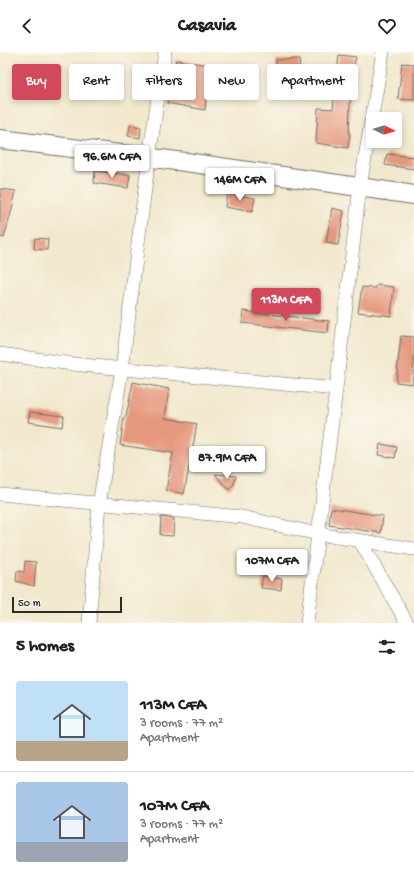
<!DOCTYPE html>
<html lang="en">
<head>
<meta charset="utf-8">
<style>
  :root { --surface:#fff; --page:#f2f2f2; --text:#202124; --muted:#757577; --line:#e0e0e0; --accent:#d1495b }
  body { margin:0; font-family:"Gochi Hand",sans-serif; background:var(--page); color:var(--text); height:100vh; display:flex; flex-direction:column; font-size:15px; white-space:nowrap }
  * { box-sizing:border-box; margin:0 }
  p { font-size:13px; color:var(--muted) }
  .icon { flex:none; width:22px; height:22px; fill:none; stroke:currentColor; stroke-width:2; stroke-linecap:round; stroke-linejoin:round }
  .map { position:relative; height:571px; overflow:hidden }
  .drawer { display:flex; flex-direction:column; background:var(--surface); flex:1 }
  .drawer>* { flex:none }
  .hud { position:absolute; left:12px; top:12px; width:390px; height:36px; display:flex; gap:8px }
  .needle { width:26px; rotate:95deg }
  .buttons { position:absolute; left:366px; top:60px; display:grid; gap:8px }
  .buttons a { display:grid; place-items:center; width:36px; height:36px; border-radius:4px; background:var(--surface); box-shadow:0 2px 6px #0003; font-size:20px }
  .scale { position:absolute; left:12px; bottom:10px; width:110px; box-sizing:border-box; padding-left:4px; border:2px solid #2b2b2b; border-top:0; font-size:11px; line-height:14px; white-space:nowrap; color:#2b2b2b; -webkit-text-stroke:3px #fbf7ec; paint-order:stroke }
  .price { position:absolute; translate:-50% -34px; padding:0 9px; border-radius:4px; background:#fff; color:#222; font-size:13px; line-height:26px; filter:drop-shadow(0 1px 2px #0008) }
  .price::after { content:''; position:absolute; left:50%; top:24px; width:12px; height:9px; margin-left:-6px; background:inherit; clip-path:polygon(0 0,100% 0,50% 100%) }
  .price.current { background:var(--accent); color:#fff }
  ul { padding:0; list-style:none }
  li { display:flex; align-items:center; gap:12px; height:100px; padding:0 16px }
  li+li { border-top:1px solid var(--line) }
  li span { display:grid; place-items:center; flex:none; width:112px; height:80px; border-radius:4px; color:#555 }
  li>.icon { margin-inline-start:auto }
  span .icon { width:48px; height:48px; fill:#fffc; stroke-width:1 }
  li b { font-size:17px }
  h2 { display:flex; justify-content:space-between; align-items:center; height:48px; padding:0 16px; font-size:17px }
  .pill { padding:0 14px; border-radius:4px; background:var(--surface); box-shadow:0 2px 6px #0003; font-size:14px; line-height:36px }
  .pill.current { background:var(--accent); color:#fff }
  header { display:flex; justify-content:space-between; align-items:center; height:52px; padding:0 16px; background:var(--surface); font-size:18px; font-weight:700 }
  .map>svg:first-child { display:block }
</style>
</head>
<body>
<header><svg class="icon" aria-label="back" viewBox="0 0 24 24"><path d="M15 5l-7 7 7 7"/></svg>Casavia<svg class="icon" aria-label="heart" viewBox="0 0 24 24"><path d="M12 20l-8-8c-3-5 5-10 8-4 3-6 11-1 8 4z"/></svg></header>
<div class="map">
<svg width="414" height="571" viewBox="0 0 414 571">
  <rect width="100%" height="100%" fill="#fbf7ec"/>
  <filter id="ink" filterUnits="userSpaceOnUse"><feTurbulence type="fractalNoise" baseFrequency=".025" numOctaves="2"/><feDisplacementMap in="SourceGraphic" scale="8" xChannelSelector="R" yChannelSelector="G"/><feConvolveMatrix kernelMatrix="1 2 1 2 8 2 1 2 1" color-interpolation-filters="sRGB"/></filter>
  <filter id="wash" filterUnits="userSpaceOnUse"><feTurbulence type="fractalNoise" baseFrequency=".012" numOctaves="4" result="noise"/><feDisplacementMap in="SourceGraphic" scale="16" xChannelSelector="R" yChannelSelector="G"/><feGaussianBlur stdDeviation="0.9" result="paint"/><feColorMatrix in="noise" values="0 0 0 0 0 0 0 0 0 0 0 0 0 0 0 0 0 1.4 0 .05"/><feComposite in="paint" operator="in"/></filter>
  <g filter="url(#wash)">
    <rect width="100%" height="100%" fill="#f1e8cd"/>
    <g id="blocks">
      <!-- building -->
      <g fill="#e6987e">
        <polygon points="339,3 356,5 353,18 350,52 349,82 350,82 348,96 316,91 318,56 333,57"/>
        <polygon points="299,7 300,17 317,26 312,34 308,36 304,34 277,36 276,8"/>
        <polygon points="176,8 209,13 205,58 167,51"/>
        <polygon points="402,11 414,12 414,48 398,47"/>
        <polygon points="130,73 141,75 140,86 128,84"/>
        <polygon points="387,102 414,105 414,117 385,113"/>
        <polygon points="95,119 130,123 128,136 94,131"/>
        <polygon points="0,137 16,139 12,157 4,186 0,185"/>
        <polygon points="227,141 255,146 252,160 225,155"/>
        <polygon points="332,156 344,159 338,193 326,191"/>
        <polygon points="35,186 48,187 47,198 34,197"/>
        <polygon points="377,233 394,235 391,264 358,260 362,235 376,236"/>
        <polygon points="243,259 329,269 328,281 242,271"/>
        <polygon points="401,284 414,285 414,312 412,332 396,330"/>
        <polygon points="133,330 169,337 165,366 197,372 184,442 166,438 173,401 120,393 124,365 126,365"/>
        <polygon points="30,360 64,364 62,375 28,370"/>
        <polygon points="380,392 397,395 395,406 378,403"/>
        <polygon points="215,422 236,424 234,432 229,438"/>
        <polygon points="331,456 383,464 381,481 329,473"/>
        <polygon points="161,465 174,467 173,484 160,483"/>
        <polygon points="25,509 36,510 34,534 16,529 17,519 24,520"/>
        <polygon points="263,524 282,527 281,538 261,536"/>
      </g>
    </g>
  </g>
  <g filter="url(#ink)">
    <use href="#blocks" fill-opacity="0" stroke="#706d64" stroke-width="1"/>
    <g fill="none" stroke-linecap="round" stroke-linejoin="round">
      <!-- street casing -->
      <g stroke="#706d64" stroke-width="14">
        <g id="street">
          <polyline points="0,302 72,312 336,337 307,571"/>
          <polyline points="336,337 360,135 383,0"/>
          <polyline points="0,442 242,465 318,482 414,497"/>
          <polyline points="360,489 407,571"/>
          <polyline points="89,571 99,452 122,317 149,105 165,0"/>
        </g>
      </g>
      <!-- secondary casing -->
      <g stroke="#706d64" stroke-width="20">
        <polyline id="secondary" points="0,87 193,111 414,143"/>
      </g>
      <!-- street -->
      <use href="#street" stroke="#fff" stroke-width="13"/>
      <!-- secondary -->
      <use href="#secondary" stroke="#fff" stroke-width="18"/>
    </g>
  </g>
</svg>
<div class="buttons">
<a><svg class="needle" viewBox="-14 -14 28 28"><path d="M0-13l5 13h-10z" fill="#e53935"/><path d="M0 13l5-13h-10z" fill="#757577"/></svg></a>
</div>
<div class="scale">50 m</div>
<b class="price" style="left:112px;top:127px">96.6M CFA</b>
<b class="price" style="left:240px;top:150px">146M CFA</b>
<b class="price current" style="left:286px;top:270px">113M CFA</b>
<b class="price" style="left:227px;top:428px">87.9M CFA</b>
<b class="price" style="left:272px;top:531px">107M CFA</b>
<div class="hud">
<a class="pill current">Buy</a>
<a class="pill">Rent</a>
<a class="pill">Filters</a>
<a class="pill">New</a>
<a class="pill">Apartment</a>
</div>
</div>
<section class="drawer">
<h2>5 homes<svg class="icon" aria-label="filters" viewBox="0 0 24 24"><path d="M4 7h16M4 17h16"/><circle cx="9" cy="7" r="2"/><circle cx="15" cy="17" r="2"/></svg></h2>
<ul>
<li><span style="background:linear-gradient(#bfe0f5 75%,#b9a48a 0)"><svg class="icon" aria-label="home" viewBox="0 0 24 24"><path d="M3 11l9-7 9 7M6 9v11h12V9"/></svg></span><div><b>113M CFA</b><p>3 rooms · 77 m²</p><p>Apartment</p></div></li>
<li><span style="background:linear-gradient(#a9c7e8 75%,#9aa5b1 0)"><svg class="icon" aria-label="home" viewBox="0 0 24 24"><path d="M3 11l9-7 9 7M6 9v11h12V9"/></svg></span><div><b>107M CFA</b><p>3 rooms · 77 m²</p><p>Apartment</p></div></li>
</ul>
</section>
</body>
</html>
